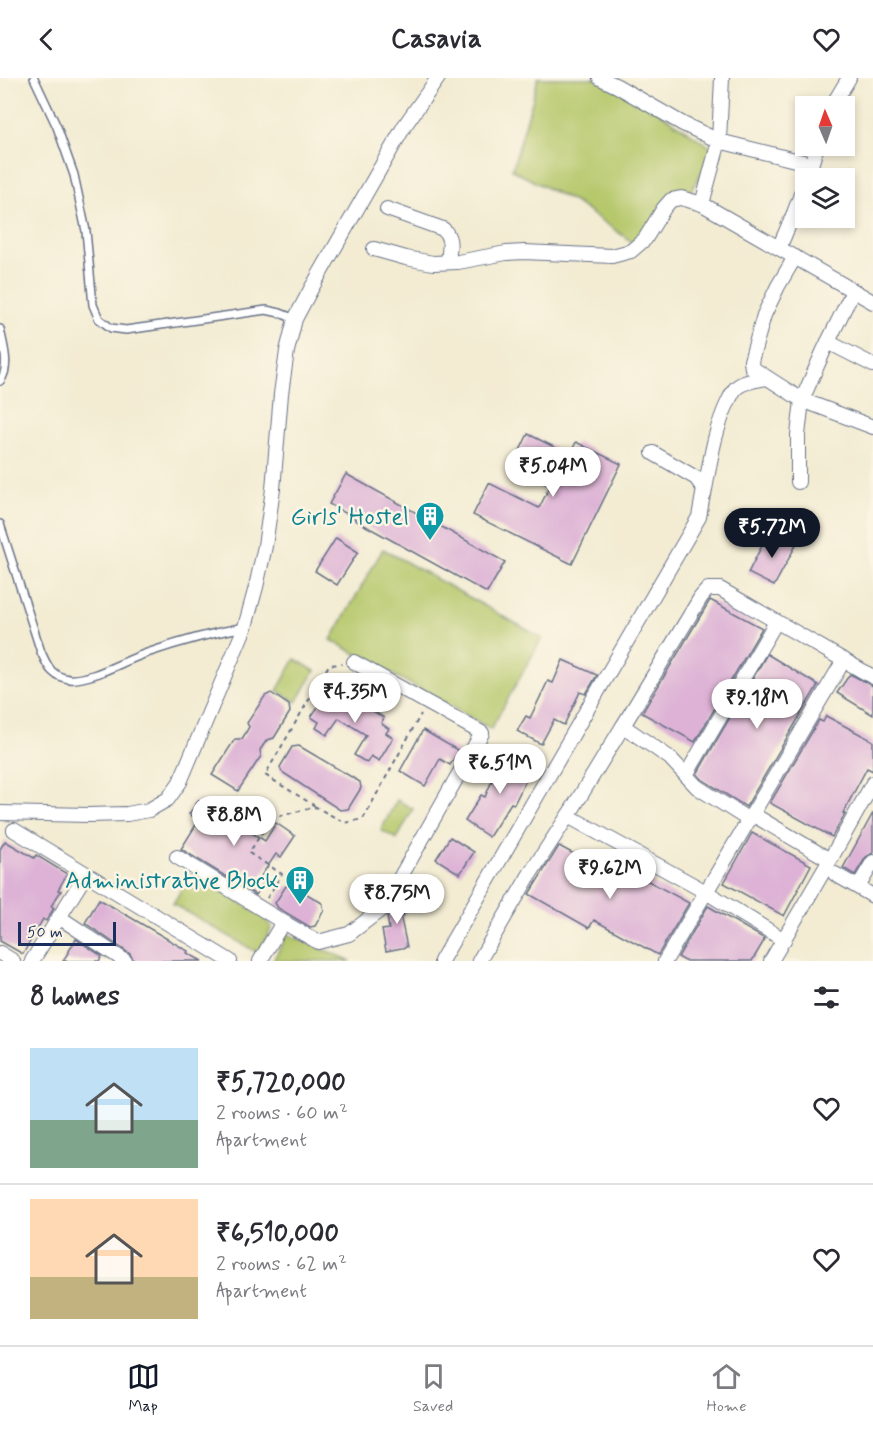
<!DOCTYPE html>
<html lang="en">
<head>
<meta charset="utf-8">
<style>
  :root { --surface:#fff; --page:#f7f7f7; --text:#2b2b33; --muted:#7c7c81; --line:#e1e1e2; --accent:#111827 }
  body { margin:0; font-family:Mynerve,sans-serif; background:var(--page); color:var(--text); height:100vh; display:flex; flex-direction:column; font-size:22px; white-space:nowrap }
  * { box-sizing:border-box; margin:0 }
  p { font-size:20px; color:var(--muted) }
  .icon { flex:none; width:33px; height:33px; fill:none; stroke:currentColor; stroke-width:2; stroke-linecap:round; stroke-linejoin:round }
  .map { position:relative; height:883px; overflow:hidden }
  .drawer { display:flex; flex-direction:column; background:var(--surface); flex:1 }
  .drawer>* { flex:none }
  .needle { width:39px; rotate:358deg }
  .buttons { position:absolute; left:795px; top:18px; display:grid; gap:12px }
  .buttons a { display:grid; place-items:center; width:60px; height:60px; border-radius:0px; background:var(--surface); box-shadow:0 3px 9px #0003; font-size:30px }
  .scale { position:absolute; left:18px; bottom:15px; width:98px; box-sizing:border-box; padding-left:6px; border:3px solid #1b2f5e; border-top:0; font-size:16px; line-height:21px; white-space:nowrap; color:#1b2f5e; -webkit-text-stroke:4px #fcf5e5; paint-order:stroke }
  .price { position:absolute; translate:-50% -51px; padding:0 14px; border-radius:21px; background:#fff; color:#222; font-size:20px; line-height:39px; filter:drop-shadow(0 2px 3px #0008) }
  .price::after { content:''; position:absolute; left:50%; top:36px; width:18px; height:14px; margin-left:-9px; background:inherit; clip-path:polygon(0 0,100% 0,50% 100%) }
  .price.active { background:var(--accent); color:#fff }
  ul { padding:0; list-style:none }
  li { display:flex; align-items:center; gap:18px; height:150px; padding:0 30px }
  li+li { border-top:2px solid var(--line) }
  li span { display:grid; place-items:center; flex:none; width:168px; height:120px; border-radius:0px; color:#555 }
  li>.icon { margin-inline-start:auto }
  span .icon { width:72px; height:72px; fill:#fffc; stroke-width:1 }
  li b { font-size:26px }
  h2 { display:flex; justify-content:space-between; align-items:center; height:72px; padding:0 30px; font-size:26px }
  header { display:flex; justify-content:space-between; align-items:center; height:78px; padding:0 30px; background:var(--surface); font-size:27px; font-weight:700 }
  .menu { display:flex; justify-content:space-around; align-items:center; height:84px; border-top:2px solid var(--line); background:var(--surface); font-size:16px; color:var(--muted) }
  .menu a { display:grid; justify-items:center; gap:3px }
  .menu .active { color:var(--accent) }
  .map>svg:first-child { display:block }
</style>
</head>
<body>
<header><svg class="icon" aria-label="back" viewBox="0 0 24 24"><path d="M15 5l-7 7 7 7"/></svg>Casavia<svg class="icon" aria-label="heart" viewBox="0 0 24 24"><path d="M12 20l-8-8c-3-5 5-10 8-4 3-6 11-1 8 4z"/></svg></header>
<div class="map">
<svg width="873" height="883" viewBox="0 0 873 883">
  <rect width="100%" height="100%" fill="#fcf5e5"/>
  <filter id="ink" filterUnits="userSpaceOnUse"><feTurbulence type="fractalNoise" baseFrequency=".0167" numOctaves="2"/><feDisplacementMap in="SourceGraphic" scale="12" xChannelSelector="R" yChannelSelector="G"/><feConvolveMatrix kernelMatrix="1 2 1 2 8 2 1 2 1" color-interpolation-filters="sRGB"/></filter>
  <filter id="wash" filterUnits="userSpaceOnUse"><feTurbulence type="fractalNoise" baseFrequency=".008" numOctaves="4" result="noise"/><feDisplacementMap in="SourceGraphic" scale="24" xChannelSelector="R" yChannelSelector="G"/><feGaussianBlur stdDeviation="1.35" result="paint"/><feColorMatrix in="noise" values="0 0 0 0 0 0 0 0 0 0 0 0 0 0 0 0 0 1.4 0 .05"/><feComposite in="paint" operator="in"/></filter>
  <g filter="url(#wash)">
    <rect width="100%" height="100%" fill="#f3ecd3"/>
    <!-- green -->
    <g fill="#b6c86c" stroke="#687c65" stroke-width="1.5">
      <polygon points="538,0 603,0 623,10 715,72 685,123 671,121 638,168 576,125 512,92 532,24"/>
      <polygon points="383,471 542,560 491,651 331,562"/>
      <polygon points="295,581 315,593 297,624 277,613"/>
      <polygon points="397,722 413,731 397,761 381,752"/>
      <polygon points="191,795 263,838 272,849 258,875 173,826"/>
      <polygon points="287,856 351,883 273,883"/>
    </g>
    <g id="blocks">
      <!-- building -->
      <g fill="#ddb2d6">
        <polygon points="528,356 570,377 576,364 621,386 572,486 473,437 489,405 539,430 550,408 512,389"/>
        <polygon points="346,396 505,484 487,515 355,442 356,441 329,426"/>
        <polygon points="769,454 796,467 774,508 748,495"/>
        <polygon points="336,460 358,474 337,507 315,493"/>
        <polygon points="710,522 762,550 695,664 642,635"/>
        <polygon points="767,576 818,607 746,729 703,702 697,696"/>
        <polygon points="563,582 597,597 586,616 580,614 564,647 554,642 541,666 517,653 526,638 530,640 548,603 553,605"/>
        <polygon points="850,596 873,608 873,637 837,615"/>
        <polygon points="271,615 289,627 290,634 274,660 267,662 260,672 261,678 238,713 212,697 235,661 242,661 249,649 247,645 265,618"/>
        <polygon points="347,616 384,640 381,645 389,651 386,655 393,660 379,683 371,678 367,685 354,677 366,657 339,640 327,657 316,650 319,644 311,639 326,617 333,621 335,617 343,622"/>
        <polygon points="826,638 873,663 873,693 867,690 843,735 845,736 832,759 770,725 819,642 823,644"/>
        <polygon points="423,652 459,673 450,687 440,681 425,708 400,693"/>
        <polygon points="299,668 360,704 361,710 348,731 340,732 282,694 280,689 292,669"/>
        <polygon points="508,675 533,688 514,726 511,725 489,759 465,743 481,717 485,719 494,698"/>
        <polygon points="199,722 265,763 276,745 295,758 281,779 276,776 259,801 264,804 256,817 181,771 199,742 189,736"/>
        <polygon points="873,735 873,775 866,779 855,797 843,790"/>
        <polygon points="752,755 811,787 784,838 724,805"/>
        <polygon points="450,759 474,774 460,796 436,781"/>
        <polygon points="5,763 34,780 36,777 67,796 58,812 61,813 51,828 54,830 46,843 43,841 23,876 0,863 0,771"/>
        <polygon points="559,768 622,802 628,792 689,825 658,877 594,842 589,850 529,816"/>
        <polygon points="286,808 294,808 322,825 324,832 315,848 310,849 278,830 275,825"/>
        <polygon points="403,814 414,820 401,841 407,869 386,873 382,852 389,851 387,838 391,834"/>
        <polygon points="99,821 188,873 187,875 202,883 134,883 130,876 85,845"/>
        <polygon points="708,828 765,861 752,883 685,883 678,879"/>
        <polygon points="76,861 102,878 99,883 63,883"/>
      </g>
    </g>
  </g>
  <g filter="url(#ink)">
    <use href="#blocks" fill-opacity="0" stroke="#677187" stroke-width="1.5"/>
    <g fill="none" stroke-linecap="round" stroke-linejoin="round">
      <!-- lane casing -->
      <g stroke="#677187" stroke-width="10">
        <g id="lane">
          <polyline points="34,0 57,49 74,97 86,153 93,227 99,241 111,250 126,252 266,232 280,235 295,241"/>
          <path d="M0 303C11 289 3 267 0 251"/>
          <path d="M0 446 41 574C48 589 51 598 69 601 91 603 125 582 147 575 179 564 211 555 245 549"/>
        </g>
      </g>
      <!-- street casing -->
      <g stroke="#677187" stroke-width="16">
        <g id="street">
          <polyline points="600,0 617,8 683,46 719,63 811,86"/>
          <polyline points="832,28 849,0"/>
          <polyline points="809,94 817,68"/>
          <polyline points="702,126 719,63 722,0"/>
          <path d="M387 131 443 151C453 161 449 171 448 184"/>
          <polyline points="779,170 794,135 806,103"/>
          <polyline points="374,171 406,180 433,185 458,184 506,175 524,174 612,178 631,173 645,161 664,130 671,122 681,120 702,126 873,224"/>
          <polyline points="795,179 778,208 764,237 751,283 752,290 802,322 873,349"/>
          <polyline points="828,264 873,287"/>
          <polyline points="798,404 798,357 802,322 824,272 853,213"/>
          <path d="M704 417C710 385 714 352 729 322 731 318 733 313 736 310 743 303 757 302 767 300"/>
          <polyline points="686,697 776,544"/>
          <polyline points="0,735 88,737 127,736 149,732 168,721 180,704 245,549 256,509 265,468 273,411 281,316 287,273 295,241 311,211 405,47 438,0"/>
          <polyline points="752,736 830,782"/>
          <polyline points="568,738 706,814 784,862"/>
          <polyline points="749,742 697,709 670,680 623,648 701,519 708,511 720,511 873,599"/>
          <polyline points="14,752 230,883"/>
          <polyline points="177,779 283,844"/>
          <polyline points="835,796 873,818"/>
          <polyline points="858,809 873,784"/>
          <polyline points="59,839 125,883"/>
          <polyline points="0,875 13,883"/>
          <polyline points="32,883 86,796"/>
          <polyline points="260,883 283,844 318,864 349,856 383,830 482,655 354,584"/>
          <polyline points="441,883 699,439 704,411 696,400 653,375"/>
          <polyline points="479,883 530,796 573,730 623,648"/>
          <polyline points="665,883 844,582"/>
          <polyline points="771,883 830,782 873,705"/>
        </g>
      </g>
      <!-- path -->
      <g stroke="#677187" stroke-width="2" stroke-dasharray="4.5 4.5" stroke-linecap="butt">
        <polyline points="315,728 265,697 329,587 342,586"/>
        <polyline points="267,820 282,796 249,775 271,740 316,729 345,745 363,741 421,636"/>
      </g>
      <!-- lane -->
      <use href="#lane" stroke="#fff" stroke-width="7"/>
      <!-- street -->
      <use href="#street" stroke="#fff" stroke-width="14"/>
    </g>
  </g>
  <!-- icons -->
  <defs>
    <g id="building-pin" transform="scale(1.5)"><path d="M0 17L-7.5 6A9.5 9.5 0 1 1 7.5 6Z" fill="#0f9aa8" stroke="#fcf5e5"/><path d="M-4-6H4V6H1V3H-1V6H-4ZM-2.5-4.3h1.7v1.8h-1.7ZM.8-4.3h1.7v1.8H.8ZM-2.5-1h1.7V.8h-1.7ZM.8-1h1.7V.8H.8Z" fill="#fff"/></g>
  </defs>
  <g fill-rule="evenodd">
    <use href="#building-pin" x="430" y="438"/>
    <use href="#building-pin" x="300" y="802"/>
  </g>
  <g text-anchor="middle" stroke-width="5" stroke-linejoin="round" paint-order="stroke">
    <!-- culture labels -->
    <g font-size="24" fill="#0d838f" stroke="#fcf5e5" text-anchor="end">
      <text x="409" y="446">Girls' Hostel</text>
      <text x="279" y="810">Administrative Block</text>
    </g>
  </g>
</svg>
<div class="buttons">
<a><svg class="needle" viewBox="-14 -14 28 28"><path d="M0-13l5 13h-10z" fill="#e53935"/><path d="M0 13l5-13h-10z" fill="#7c7c81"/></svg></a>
<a><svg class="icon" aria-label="layers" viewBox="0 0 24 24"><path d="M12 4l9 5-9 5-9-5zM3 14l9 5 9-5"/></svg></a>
</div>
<div class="scale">50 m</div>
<b class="price" style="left:553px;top:420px">₹5.04M</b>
<b class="price active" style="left:772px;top:481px">₹5.72M</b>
<b class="price" style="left:355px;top:646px">₹4.35M</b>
<b class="price" style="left:757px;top:652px">₹9.18M</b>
<b class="price" style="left:500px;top:717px">₹6.51M</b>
<b class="price" style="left:234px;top:769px">₹8.8M</b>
<b class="price" style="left:610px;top:822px">₹9.62M</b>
<b class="price" style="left:397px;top:847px">₹8.75M</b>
</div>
<section class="drawer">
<h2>8 homes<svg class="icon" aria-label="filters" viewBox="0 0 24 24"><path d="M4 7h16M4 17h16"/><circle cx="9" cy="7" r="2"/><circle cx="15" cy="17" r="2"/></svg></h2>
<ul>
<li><span style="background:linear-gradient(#bfe0f5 60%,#7fa58c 0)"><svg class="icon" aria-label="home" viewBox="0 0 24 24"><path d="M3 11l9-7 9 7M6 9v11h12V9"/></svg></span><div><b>₹5,720,000</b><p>2 rooms · 60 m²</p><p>Apartment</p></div><svg class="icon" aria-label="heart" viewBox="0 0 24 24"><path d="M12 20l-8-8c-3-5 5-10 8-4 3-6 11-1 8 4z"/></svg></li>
<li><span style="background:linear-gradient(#ffd9b3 65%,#c2b280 0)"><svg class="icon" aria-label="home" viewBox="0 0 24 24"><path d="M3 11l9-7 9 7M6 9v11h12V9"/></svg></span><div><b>₹6,510,000</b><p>2 rooms · 62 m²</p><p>Apartment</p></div><svg class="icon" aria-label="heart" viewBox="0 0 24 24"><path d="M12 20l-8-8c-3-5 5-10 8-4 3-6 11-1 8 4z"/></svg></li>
</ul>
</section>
<nav class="menu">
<a class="active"><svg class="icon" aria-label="map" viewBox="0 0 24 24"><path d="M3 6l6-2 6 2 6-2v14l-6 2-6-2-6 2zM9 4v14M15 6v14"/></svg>Map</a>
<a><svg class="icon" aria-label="saved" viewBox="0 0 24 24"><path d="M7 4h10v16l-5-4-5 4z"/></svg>Saved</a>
<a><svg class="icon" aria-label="home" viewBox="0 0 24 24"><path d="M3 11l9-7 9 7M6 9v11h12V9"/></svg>Home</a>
</nav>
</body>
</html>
